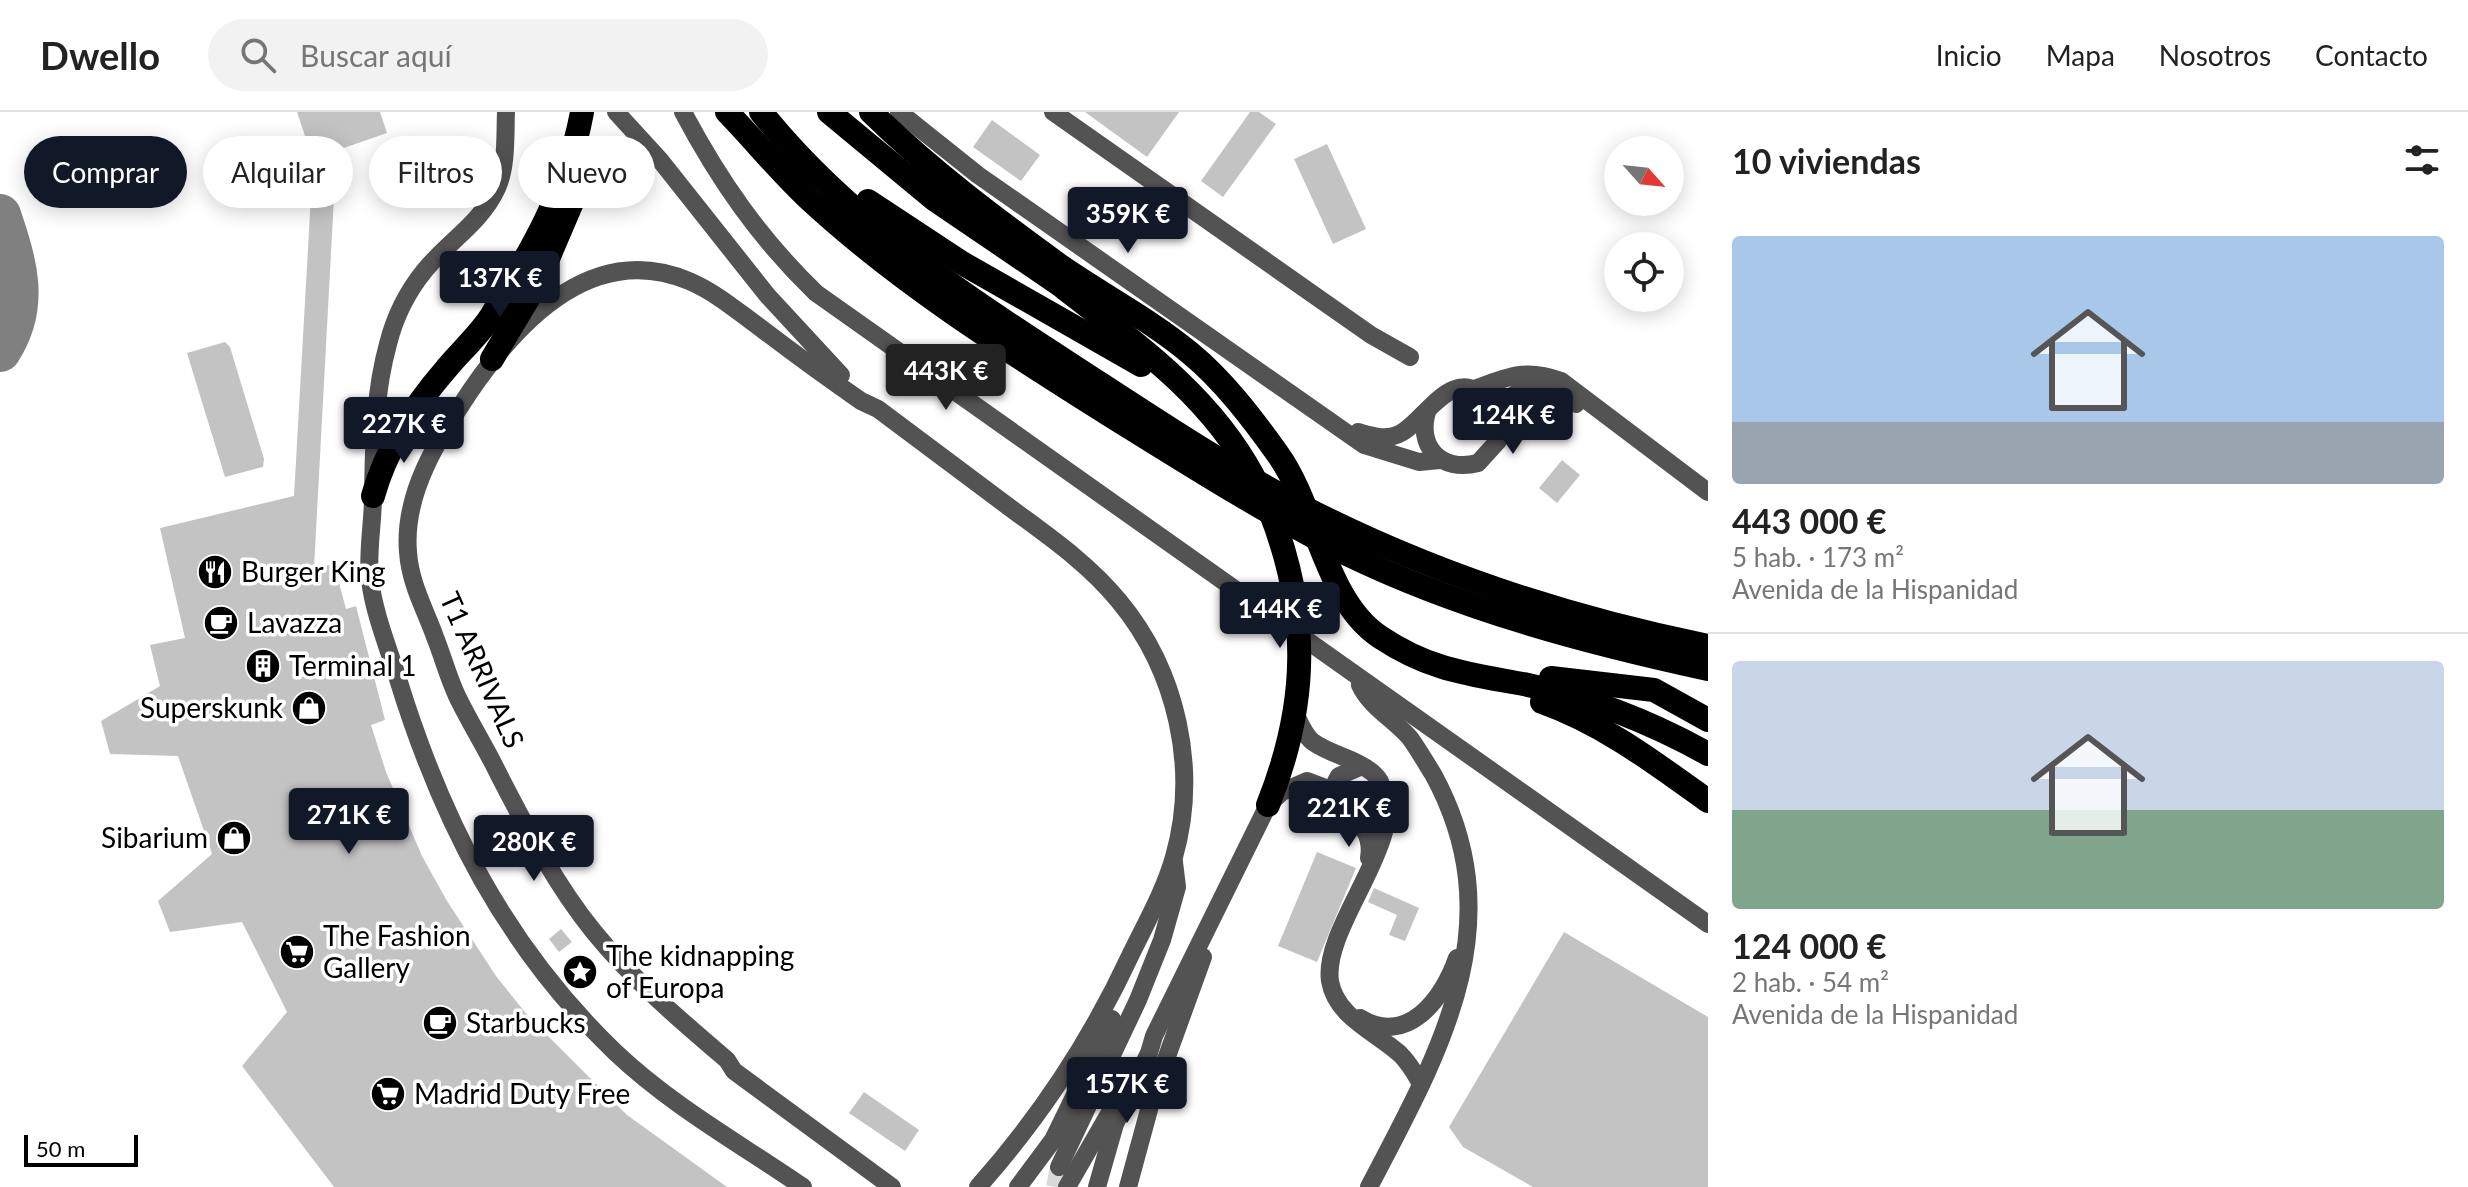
<!DOCTYPE html>
<html lang="es">
<head>
<meta charset="utf-8">
<style>
  :root { --surface:#fff; --page:#f2f2f2; --text:#222; --muted:#767676; --line:#e0e0e0; --accent:#111827 }
  body { margin:0; font-family:Lato,sans-serif; background:var(--page); color:var(--text); height:100vh; display:flex; flex-direction:column; font-size:30px; white-space:nowrap }
  * { box-sizing:border-box; margin:0 }
  p { font-size:26px; color:var(--muted) }
  .icon { flex:none; width:44px; height:44px; fill:none; stroke:currentColor; stroke-width:2; stroke-linecap:round; stroke-linejoin:round }
  .map { position:relative; flex:1; overflow:hidden }
  .panel { display:flex; flex-direction:column; background:var(--surface); width:760px }
  .panel>* { flex:none }
  .banner { position:absolute; left:24px; top:24px; width:760px; height:72px; display:flex; gap:16px }
  .needle { width:52px; rotate:117deg }
  .buttons { position:absolute; left:1604px; top:24px; display:grid; gap:16px }
  .buttons a { display:grid; place-items:center; width:80px; height:80px; border-radius:50%; background:var(--surface); box-shadow:0 4px 20px #0003; font-size:40px }
  .scale { position:absolute; left:24px; bottom:20px; width:114px; box-sizing:border-box; padding-left:8px; border:4px solid #000; border-top:0; font-size:22px; line-height:28px; white-space:nowrap; color:#000; -webkit-text-stroke:6px #fff; paint-order:stroke }
  .price { position:absolute; translate:-50% -68px; padding:0 18px; border-radius:8px; background:var(--accent); color:#fff; font-size:26px; line-height:52px; filter:drop-shadow(0 2px 4px #0008) }
  .price::after { content:''; position:absolute; left:50%; top:48px; width:24px; height:18px; margin-left:-12px; background:inherit; clip-path:polygon(0 0,100% 0,50% 100%) }
  .price.on { background:#222; color:#fff }
  ul { padding:0; list-style:none }
  li { display:grid; align-content:center; gap:16px; height:424px; padding:0 24px }
  li+li { border-top:2px solid var(--line) }
  li span { display:grid; place-items:center; height:248px; border-radius:8px; color:#555 }
  li>.icon { margin-inline-start:auto }
  span .icon { width:144px; height:144px; fill:#fffc; stroke-width:1 }
  li b { font-size:34px }
  h2 { display:flex; justify-content:space-between; align-items:center; height:96px; padding:0 24px; font-size:34px }
  .pill { padding:0 28px; border-radius:36px; background:var(--surface); box-shadow:0 4px 20px #0003; font-size:28px; line-height:72px }
  .pill.on { background:var(--accent); color:#fff }
  header { display:flex; align-items:center; gap:48px; box-sizing:border-box; height:112px; padding:0 40px; background:var(--surface); border-bottom:2px solid var(--line) }
  header strong { font-size:38px }
  nav { display:flex; gap:44px; margin-inline-start:auto; font-size:28px }
  .search { width:560px; height:72px; background:var(--page); display:flex; align-items:center; gap:20px; box-sizing:border-box; padding:0 28px; border-radius:44px; color:var(--muted); font-size:30px }
  main { display:flex; flex:1; min-height:0 }
  .map>svg:first-child { display:block }
</style>
</head>
<body>
<header>
<strong>Dwello</strong>
<div class="search"><svg class="icon" aria-label="search" viewBox="0 0 24 24"><circle cx="10" cy="10" r="6"/><path d="M15 15l6 6"/></svg>Buscar aquí</div>
<nav><a>Inicio</a><a>Mapa</a><a>Nosotros</a><a>Contacto</a></nav>
</header>
<main>
<div class="map">
<svg width="1708" height="1075" viewBox="0 0 1708 1075">
  <rect width="100%" height="100%" fill="#fff"/>
  <g fill="none" stroke-linecap="round" stroke-linejoin="round">
    <!-- taxiway -->
    <path stroke="#808080" stroke-width="42" d="M0 103C16 151 30 193 0 239"/>
  </g>
  <!-- building -->
  <g fill="#c3c3c3">
    <polygon points="297,0 380,0 387,21 338,38 336,48 314,456 334,452 346,497 356,494 385,608 371,613 386,660 422,744 447,789 496,864 528,904 627,1003 727,1075 334,1075 242,954 287,900 242,810 170,820 158,789 212,742 178,644 110,642 101,609 160,574 150,533 185,526 160,416 294,384 313,48"/>
    <polygon points="1085,0 1179,0 1147,45"/>
    <polygon points="1250,0 1259,0 1276,12 1223,85 1201,69"/>
    <polygon points="992,8 1040,43 1021,69 973,35"/>
    <polygon points="1327,32 1366,117 1333,132 1294,47"/>
    <polygon points="225,230 230,235 264,347 263,355 225,365 187,241"/>
    <polygon points="1562,348 1580,363 1557,391 1539,376"/>
    <polygon points="1317,740 1356,756 1317,850 1278,834"/>
    <polygon points="1374,776 1419,796 1405,829 1389,823 1397,803 1368,790"/>
    <polygon points="561,817 572,830 559,840 549,827"/>
    <polygon points="1564,820 1708,905 1708,1075 1533,1075 1463,1035 1449,1015"/>
    <polygon points="864,980 919,1018 905,1039 849,1001"/>
  </g>
  <g fill="none" stroke-linecap="round" stroke-linejoin="round">
    <!-- minor-tunnel -->
    <polyline stroke="#d9d9d9" stroke-width="18" stroke-dasharray="18 9" stroke-linecap="butt" points="1055,1075 1059,1055"/>
    <!-- minor -->
    <g stroke="#535353" stroke-width="18">
      <path d="M506 0C505 24 507 54 497 76 481 111 449 129 425 158 407 180 395 204 388 232 374 283 374 332 373 384 373 413 367 439 370 468 374 501 388 535 398 567 442 710 506 835 615 940 672 994 739 1031 803 1075"/>
      <polyline points="616,0 660,48 767,183 841,263"/>
      <path d="M683 0C719 68 760 127 816 181L1708 812"/>
      <polyline points="899,0 978,63 1364,333 1419,350 1440,348"/>
      <polyline points="1053,0 1371,223 1410,245"/>
      <path d="M1471 278C1507 266 1523 255 1561 269L1708 380"/>
      <polyline points="1497,301 1506,288 1526,275 1558,282 1576,292"/>
      <path d="M1358 320C1372 324 1387 329 1401 321 1425 309 1454 249 1487 289 1499 303 1500 311 1498 329L1478 351C1441 361 1415 334 1428 297"/>
      <path d="M1360 573C1370 595 1395 608 1410 626 1418 637 1426 651 1433 662 1515 812 1439 941 1369 1075"/>
      <path d="M1296 603C1300 612 1305 624 1313 630 1331 643 1358 647 1374 662 1394 680 1373 705 1352 704"/>
      <path d="M1360 655 1339 664C1315 704 1377 697 1369 746"/>
      <path d="M1381 674C1411 724 1322 814 1330 869 1336 905 1376 920 1400 942 1409 951 1415 961 1421 972"/>
      <path d="M1360 906C1407 935 1443 887 1457 846"/>
      <polyline points="1059,1055 1138,888 1162,828 1177,775 1174,750"/>
      <path d="M892 1075 734 959 727 948C680 908 633 868 594 820 555 772 527 717 499 663 486 636 470 611 457 584 448 565 443 545 435 525 425 497 410 471 408 440 403 380 439 326 471 278 520 207 594 129 689 169 715 180 736 198 758 214 792 240 826 265 861 289L878 297C922 330 965 362 1009 395 1048 424 1088 451 1119 489 1177 559 1199 657 1174 745 1164 780 1146 811 1130 844 1090 930 1041 1004 978 1075"/>
      <polyline points="1018,1075 1053,1028 1112,907"/>
      <polyline points="1067,1075 1109,1002"/>
      <polyline points="1097,1075 1115,1012 1149,941 1154,924 1268,693 1282,680 1307,669 1333,679"/>
      <polyline points="1128,1075 1153,983 1203,845"/>
    </g>
    <!-- highway -->
    <g stroke="#000" stroke-width="24">
      <path d="M727 0C755 29 781 61 810 88 900 171 1002 235 1105 300 1184 349 1262 399 1345 441 1460 497 1584 530 1708 557"/>
      <path d="M761 0C845 105 958 180 1070 252 1144 300 1218 350 1297 392 1426 459 1565 505 1708 534"/>
      <polyline points="829,0 934,87 1078,185"/>
      <path d="M871 0C929 57 993 105 1059 153 1102 183 1149 207 1190 241 1223 268 1252 306 1277 341 1316 394 1324 488 1380 525 1431 559 1470 562 1528 573 1592 587 1651 610 1708 642"/>
      <polyline points="868,89 962,151 1141,253"/>
      <path d="M1064 176C1135 231 1209 282 1253 364"/>
      <polyline points="492,247 538,170 573,88"/>
      <path d="M373 384C386 337 414 294 446 257 460 240 478 224 490 206 531 140 568 77 582 0"/>
      <polyline points="1551,566 1654,578 1708,608"/>
      <path d="M1542 590C1604 612 1655 651 1708 689"/>
      <path d="M1268 693C1309 590 1310 500 1269 396"/>
    </g>
  </g>
  <!-- icons -->
  <defs>
    <g id="restaurant-disc" transform="scale(1.8)"><circle r="9.5" fill="#000" stroke="#fff"/><path d="M-5-6h1v4h1v-4h1v4h1v-4h1v5L-1.5 .5V6h-2V.5L-5-1ZM5-6V6H3V1.5H1.5Q1.5-4 5-6Z" fill="#fff"/></g>
    <g id="cafe-disc" transform="scale(1.8)"><circle r="9.5" fill="#000" stroke="#fff"/><path d="M-5.5-4.5H6V0H3Q3 3.5 0 3.5H-2.5Q-5.5 3.5-5.5 0ZM3-3.2v2h1.7v-2ZM-6 4.5H4V6H-6Z" fill="#fff"/></g>
    <g id="building-disc" transform="scale(1.8)"><circle r="9.5" fill="#000" stroke="#fff"/><path d="M-4-6H4V6H1V3H-1V6H-4ZM-2.5-4.3h1.7v1.8h-1.7ZM.8-4.3h1.7v1.8H.8ZM-2.5-1h1.7V.8h-1.7ZM.8-1h1.7V.8H.8Z" fill="#fff"/></g>
    <g id="shop-disc" transform="scale(1.8)"><circle r="9.5" fill="#000" stroke="#fff"/><path d="M-5-2.5h2.3a2.7 3.5 0 0 1 5.4 0H5L5.5 6h-11ZM-1.5-2.5h3a1.5 2.3 0 0 0-3 0Z" fill="#fff"/></g>
    <g id="supermarket-disc" transform="scale(1.8)"><circle r="9.5" fill="#000" stroke="#fff"/><path d="M-6-5.5h2.5l.6 2H6L4.5 2H-2.5L-4.4-4H-6ZM-1.5 3.2a1.3 1.3 0 1 0 .1 0ZM3 3.2a1.3 1.3 0 1 0 .1 0Z" fill="#fff"/></g>
    <g id="sight-disc" transform="scale(1.8)"><circle r="9.5" fill="#000" stroke="#fff"/><path d="M0-6L1.8-2.2L6-1.7L2.9 1.2L3.7 5.4L0 3.3L-3.7 5.4L-2.9 1.2L-6-1.7L-1.8-2.2Z" fill="#fff"/></g>
  </defs>
  <g fill-rule="evenodd">
    <use href="#restaurant-disc" x="215" y="460"/>
    <use href="#cafe-disc" x="221" y="511"/>
    <use href="#building-disc" x="263" y="554"/>
    <use href="#shop-disc" x="309" y="596"/>
    <use href="#shop-disc" x="234" y="726"/>
    <use href="#supermarket-disc" x="297" y="840"/>
    <use href="#sight-disc" x="580" y="860"/>
    <use href="#cafe-disc" x="440" y="911"/>
    <use href="#supermarket-disc" x="388" y="982"/>
  </g>
  <g text-anchor="middle" stroke-width="7" stroke-linejoin="round" paint-order="stroke">
    <!-- poi labels -->
    <g font-size="28" fill="#000" stroke="#fff" text-anchor="start">
      <text x="241" y="470">Burger King</text>
      <text x="247" y="521">Lavazza</text>
      <text x="289" y="564">Terminal 1</text>
      <text x="283" y="606" text-anchor="end">Superskunk</text>
      <text x="208" y="736" text-anchor="end">Sibarium</text>
      <text x="323" y="834">The Fashion<tspan x="323" dy="32">Gallery</tspan></text>
      <text x="606" y="854">The kidnapping<tspan x="606" dy="32">of Europa</tspan></text>
      <text x="466" y="921">Starbucks</text>
      <text x="414" y="992">Madrid Duty Free</text>
    </g>
    <!-- street labels -->
    <g font-size="28" fill="#000" stroke="#fff">
      <text transform="translate(482 558) rotate(66)" y="10">T1 ARRIVALS</text>
    </g>
  </g>
</svg>
<div class="buttons">
<a><svg class="needle" viewBox="-14 -14 28 28"><path d="M0-13l5 13h-10z" fill="#e53935"/><path d="M0 13l5-13h-10z" fill="#767676"/></svg></a>
<a><svg class="icon" aria-label="locate" viewBox="0 0 24 24"><circle cx="12" cy="12" r="6"/><path d="M12 2v4M12 18v4M2 12h4M18 12h4"/></svg></a>
</div>
<div class="scale">50 m</div>
<b class="price" style="left:1128px;top:143px">359K €</b>
<b class="price" style="left:500px;top:207px">137K €</b>
<b class="price on" style="left:946px;top:300px">443K €</b>
<b class="price" style="left:1513px;top:344px">124K €</b>
<b class="price" style="left:404px;top:353px">227K €</b>
<b class="price" style="left:1280px;top:538px">144K €</b>
<b class="price" style="left:1349px;top:737px">221K €</b>
<b class="price" style="left:349px;top:744px">271K €</b>
<b class="price" style="left:534px;top:771px">280K €</b>
<b class="price" style="left:1127px;top:1013px">157K €</b>
<div class="banner">
<a class="pill on">Comprar</a>
<a class="pill">Alquilar</a>
<a class="pill">Filtros</a>
<a class="pill">Nuevo</a>
</div>
</div>
<section class="panel">
<h2>10 viviendas<svg class="icon" aria-label="filters" viewBox="0 0 24 24"><path d="M4 7h16M4 17h16"/><circle cx="9" cy="7" r="2"/><circle cx="15" cy="17" r="2"/></svg></h2>
<ul>
<li><span style="background:linear-gradient(#a9c7e8 75%,#9aa5b1 0)"><svg class="icon" aria-label="home" viewBox="0 0 24 24"><path d="M3 11l9-7 9 7M6 9v11h12V9"/></svg></span><div><b>443 000 €</b><p>5 hab. · 173 m²</p><p>Avenida de la Hispanidad</p></div></li>
<li><span style="background:linear-gradient(#c9d6e8 60%,#7fa58c 0)"><svg class="icon" aria-label="home" viewBox="0 0 24 24"><path d="M3 11l9-7 9 7M6 9v11h12V9"/></svg></span><div><b>124 000 €</b><p>2 hab. · 54 m²</p><p>Avenida de la Hispanidad</p></div></li>
</ul>
</section>
</main>
</body>
</html>
